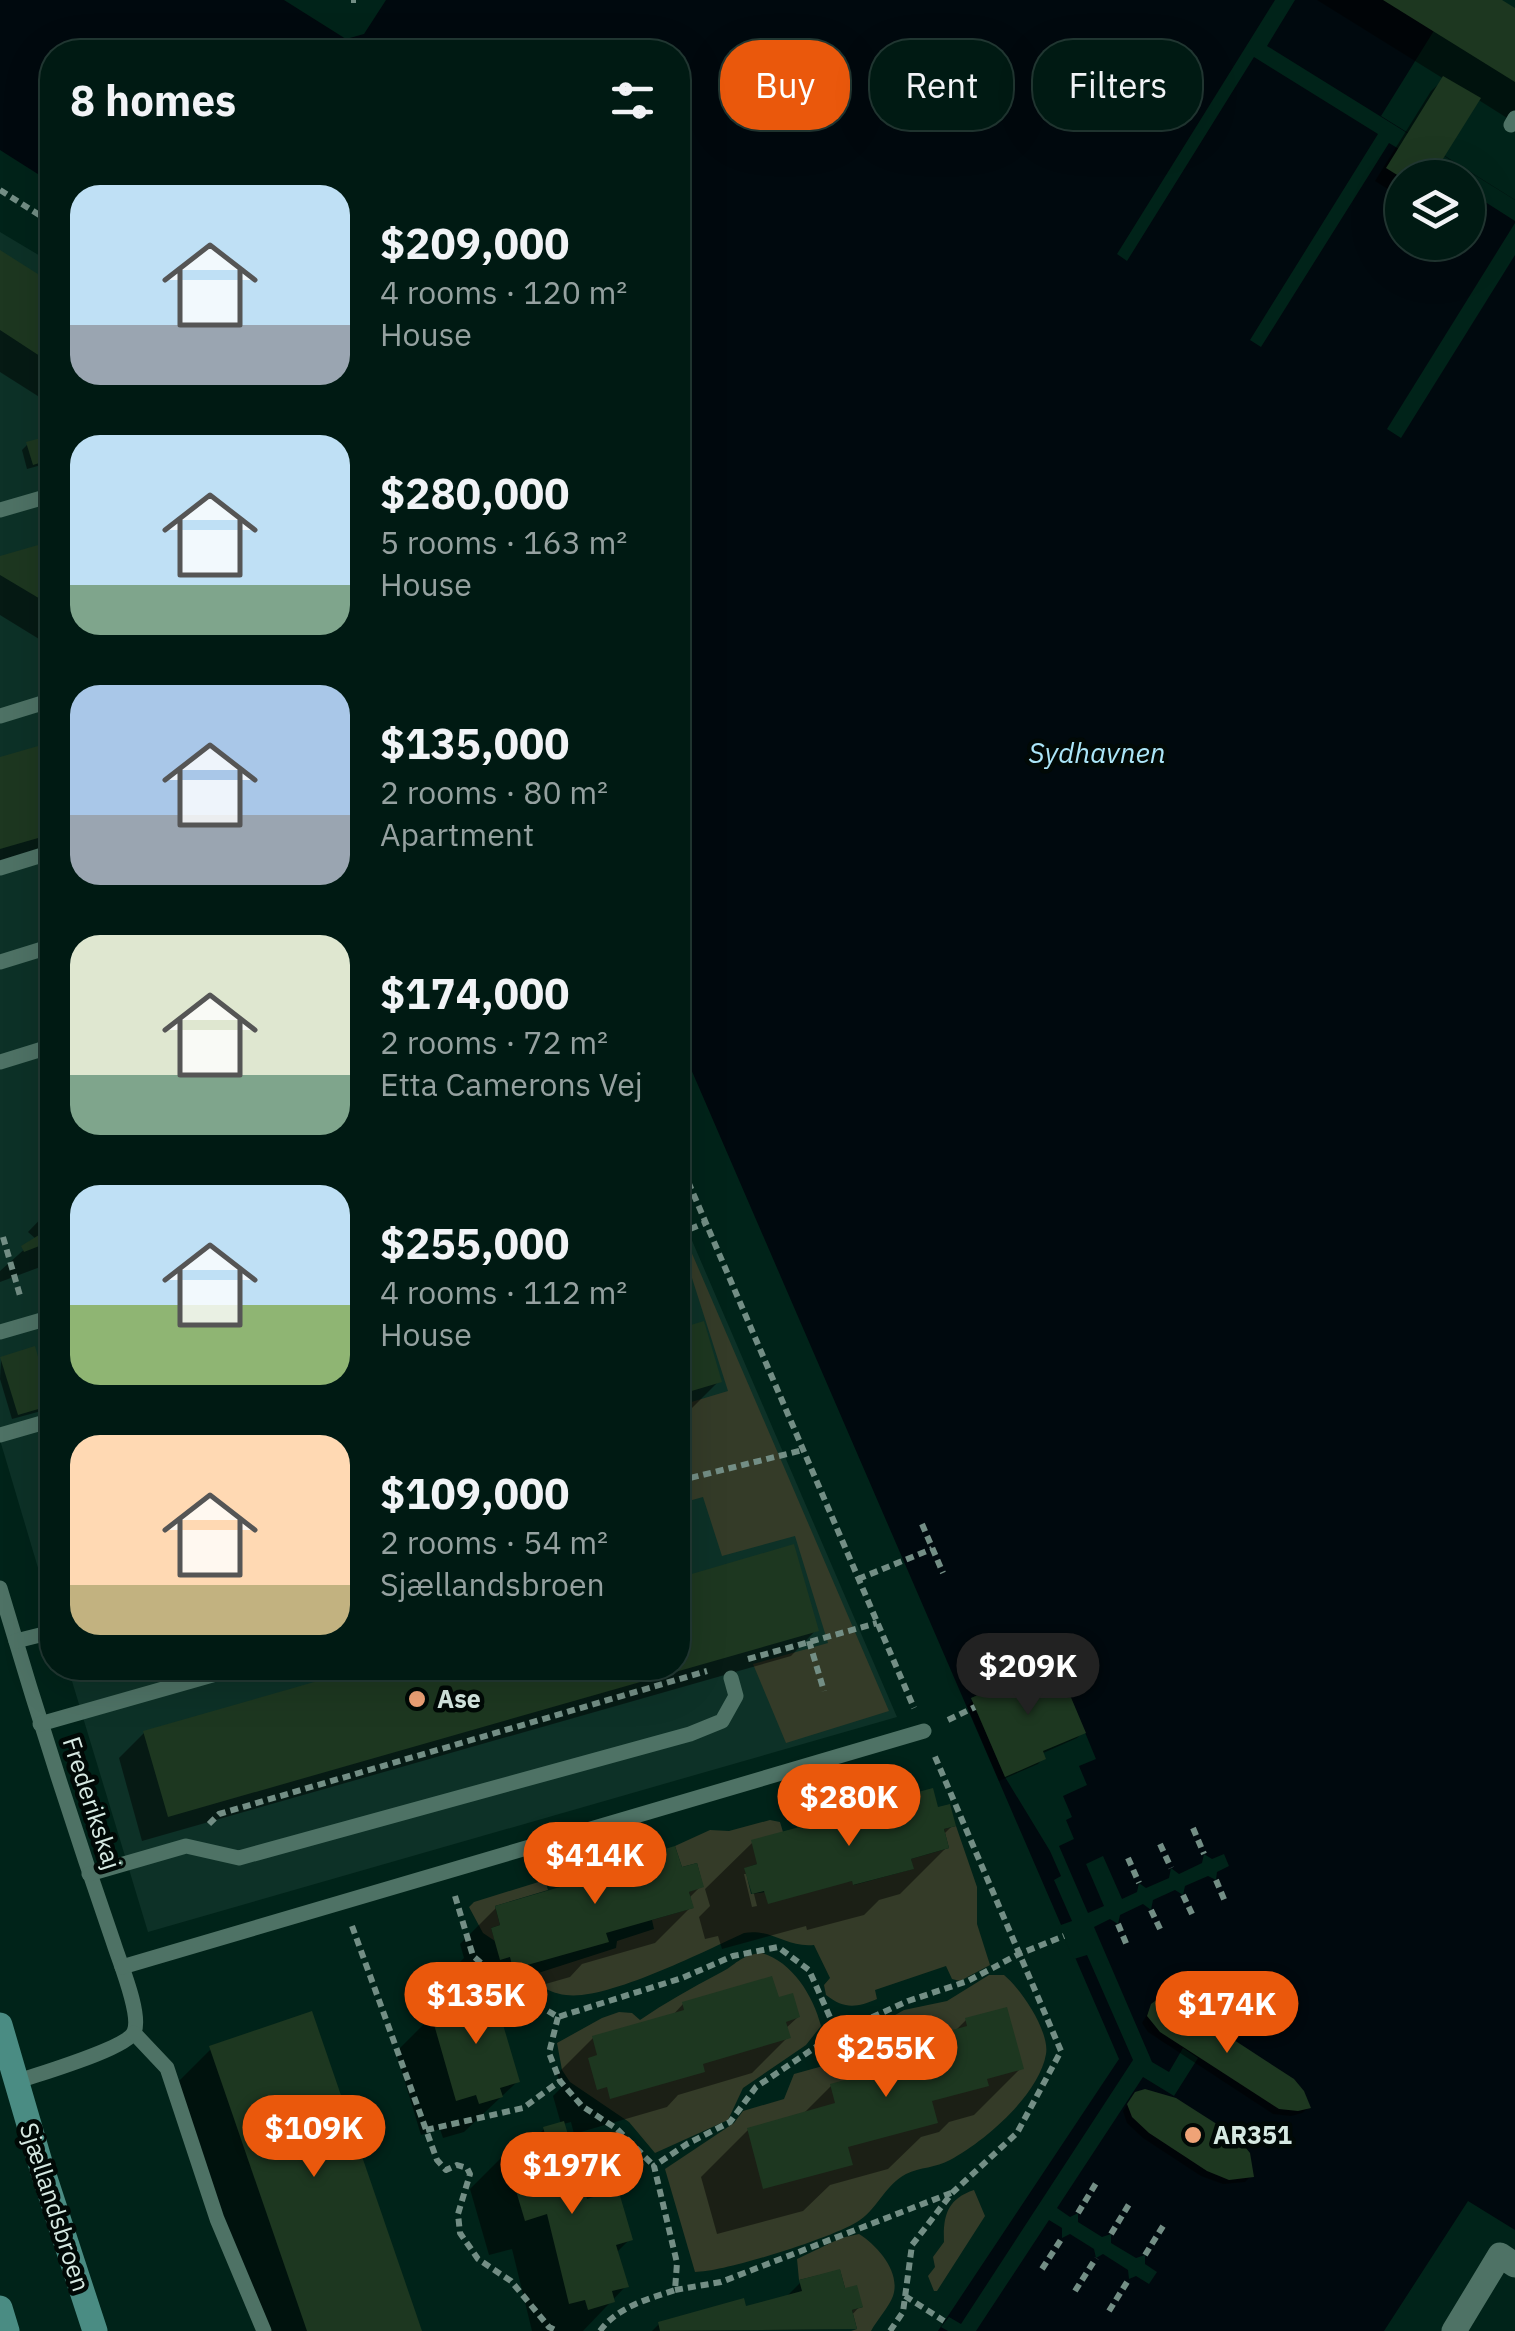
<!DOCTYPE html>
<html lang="en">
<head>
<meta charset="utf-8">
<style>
  :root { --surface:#001a13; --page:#0e2721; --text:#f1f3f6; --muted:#95a1a0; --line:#223833; --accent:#ea580c }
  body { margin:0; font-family:"IBM Plex Sans",sans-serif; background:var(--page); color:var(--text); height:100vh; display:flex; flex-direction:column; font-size:38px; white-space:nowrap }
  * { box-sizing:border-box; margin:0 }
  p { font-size:32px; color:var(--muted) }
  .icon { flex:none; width:55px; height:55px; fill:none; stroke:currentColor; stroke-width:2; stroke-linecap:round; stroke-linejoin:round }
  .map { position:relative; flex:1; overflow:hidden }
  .panel { position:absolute; left:40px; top:40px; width:650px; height:1640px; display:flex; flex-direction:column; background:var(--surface); border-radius:40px; box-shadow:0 10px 40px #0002,0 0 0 2px var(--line) }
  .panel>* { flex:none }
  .hud { position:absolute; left:720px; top:40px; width:645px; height:90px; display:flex; gap:20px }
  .tools { position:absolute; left:1385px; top:160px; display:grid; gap:20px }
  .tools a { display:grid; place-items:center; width:100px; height:100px; border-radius:50%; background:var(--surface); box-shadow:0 10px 40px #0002,0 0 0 2px var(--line); font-size:50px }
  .price { position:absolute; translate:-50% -85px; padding:0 22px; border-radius:35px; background:var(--accent); color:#fff; font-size:32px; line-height:65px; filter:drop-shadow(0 2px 5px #0008) }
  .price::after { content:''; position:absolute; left:50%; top:60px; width:30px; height:22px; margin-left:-15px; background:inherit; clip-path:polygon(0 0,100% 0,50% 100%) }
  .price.current { background:#222; color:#fff }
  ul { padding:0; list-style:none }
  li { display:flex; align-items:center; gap:30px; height:250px; padding:0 30px }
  li span { display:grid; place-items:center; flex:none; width:280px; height:200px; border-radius:30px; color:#555 }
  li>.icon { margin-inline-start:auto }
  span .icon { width:120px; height:120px; fill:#fffc; stroke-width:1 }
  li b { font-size:42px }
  h2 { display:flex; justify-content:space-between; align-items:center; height:120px; padding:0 30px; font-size:42px }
  .pill { padding:0 35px; border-radius:40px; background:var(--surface); box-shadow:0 10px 40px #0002,0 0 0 2px var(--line); font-size:35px; line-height:90px }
  .pill.current { background:var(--accent); color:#fff }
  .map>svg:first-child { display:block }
</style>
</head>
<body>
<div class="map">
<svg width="1515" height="2331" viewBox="0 0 1515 2331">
  <rect width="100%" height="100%" fill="#002319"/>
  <!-- built -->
  <g fill="#0d3127">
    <polygon points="0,232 52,263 52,1615 0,1440"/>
    <polygon points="678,1208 897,1717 148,1932 68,1668 678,1668"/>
  </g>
  <!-- green -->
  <g fill="#343b28">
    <polygon points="678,1221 889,1711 786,1743 753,1664 828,1643 795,1536 722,1556 703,1497 678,1504 678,1406 728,1391 692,1278 678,1282"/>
    <path d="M770 1820 780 1822 783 1832 757 1864 745 1868 751 1894 852 1881 854 1885 913 1869 911 1859 949 1848 944 1829 956 1826 977 1887V1924L990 1965 960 1981 952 1979 946 1966 875 1990 877 1999C856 2008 844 2009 826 1995L824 1985 830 1978 814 1945C787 1948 771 1928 744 1933 705 1951 606 2001 566 1995 555 1994 546 1989 536 1984L532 1975 616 1948 617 1941 654 1929 652 1920 693 1908 689 1892 703 1886 697 1863 682 1867 675 1846 710 1830 729 1831Z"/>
    <polygon points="545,1880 548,1890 495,1906 500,1925 491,1928 495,1941 483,1933 469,1907 474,1902"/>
    <path d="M762 1953C792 1962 813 1995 821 2026L806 2045 743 2088 728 2120 655 2153 629 2122 570 2082 562 2070 557 2043 602 2018 619 2012 632 2013 640 2020C665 2003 691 1988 718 1974 737 1965 739 1955 762 1953Z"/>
    <path d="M989 1975H1004C1021 1989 1050 2032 1046 2054 1039 2095 984 2142 950 2160 936 2168 920 2167 906 2174 885 2185 876 2211 857 2222 831 2238 725 2272 695 2272L665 2169 734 2123 743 2111 784 2099 794 2074 870 2053 865 2032 904 2010 947 2001Z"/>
    <path d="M974 2190 985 2216 937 2291H934L928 2276 935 2267 933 2257 944 2242C943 2216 947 2199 974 2190Z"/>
    <path d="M859 2234C878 2246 901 2272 893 2296 889 2307 877 2320 871 2331H851L857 2329 852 2310 863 2307 845 2288 840 2270 799 2280 797 2259 841 2238Z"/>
  </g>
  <!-- water -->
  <path fill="#00090e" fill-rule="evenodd" d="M0 0H284L346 39 364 34 386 0H1453L1381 116 1515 200V2230L1468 2201 1384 2331H938L1119 2059 678 1039V52H52V183L0 150ZM1402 178H1468V242H1402Z"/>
  <!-- pier -->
  <g fill="#002319">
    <polygon points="1275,0 1295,0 1267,46 1515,200 1515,221 1468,191 1468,178 1445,177 1389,143 1261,347 1250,340 1378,134 1254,57 1127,261 1117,254"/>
    <polygon points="1515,223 1515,255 1401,438 1387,429"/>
    <polygon points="1056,1662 1096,1759 1079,1766 1087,1785 1063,1796 1072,1817 1066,1820 1074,1839 1059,1846 1088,1913 1104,1906 1086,1864 1103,1856 1122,1899 1137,1892 1139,1883 1146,1888 1169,1878 1171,1868 1179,1874 1202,1863 1204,1854 1212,1859 1224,1854 1229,1866 1217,1872 1216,1880 1208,1876 1185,1886 1183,1895 1175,1890 1153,1900 1151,1910 1143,1904 1120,1915 1118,1924 1110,1919 1094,1927 1152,2062 1169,2072 1183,2048 1198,2058 1174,2096 1143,2077 1057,2208 1070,2217 1078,2213 1078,2222 1102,2237 1111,2234 1111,2243 1136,2258 1145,2255 1145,2264 1157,2272 1149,2284 1136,2276 1129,2279 1128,2270 1103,2254 1096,2258 1094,2249 1070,2234 1062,2238 1062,2228 1049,2220 976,2331 948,2331 941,2327 949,2317 961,2324 1133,2060 1087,1955 1074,1959 1058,1926 1072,1921 1054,1880 1061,1876 1050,1851 1005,1777 971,1698"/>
  </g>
  <!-- shadow -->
  <g fill="#0007" fill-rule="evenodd">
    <polygon points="1317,0 1497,0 1515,11 1515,123 1477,99 1402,178 1402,198 1375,181 1431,91 1444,79"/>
    <polygon points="0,253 52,286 52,405 0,372"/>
    <polygon points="52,437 52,462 27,469 22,450 28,444"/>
    <polygon points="52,543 52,647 0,615 0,559"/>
    <polygon points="52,745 52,851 0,866 0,760"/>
    <polygon points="52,1207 52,1292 51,1263 0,1282 0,1271 36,1239 28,1232"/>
    <polygon points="703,1324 719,1381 683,1417 678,1419 678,1332"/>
    <polygon points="1,1359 50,1404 45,1410 12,1419 0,1379"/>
    <polygon points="792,1547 816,1630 791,1656 142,1841 119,1758 144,1733 372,1668 678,1668 678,1580"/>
    <polygon points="86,1668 125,1668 90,1679"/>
    <polygon points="973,1700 1083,1732 1077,1738 1041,1754 1043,1758 1038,1764 999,1781 967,1706"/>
    <path d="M894 1802 953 1825 943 1835 947 1847 900 1894 879 1900 864 1915 807 1930 806 1926 722 1949 718 1936 705 1939 699 1917 710 1906 705 1889 752 1843 837 1828 879 1817ZM744 1874H749L757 1906 752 1907Z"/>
    <polygon points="680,1870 701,1886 688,1899 691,1907 655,1943 582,1964 570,1977 493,1999 517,2082 464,2132 443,2138 440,2129 421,2135 396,2052 432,2016 452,2010 465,1997 456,1966 464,1958 460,1944 496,1908 575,1885 586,1874"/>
    <polygon points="777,2000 798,2017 785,2029 788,2037 752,2073 678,2095 667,2107 574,2134 571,2122 563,2124 585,2202 630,2239 616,2253 626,2286 583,2331 532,2331 512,2249 489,2255 470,2189 506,2153 527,2146 544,2129 561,2124 553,2096 561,2088 557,2074 593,2038 672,2016 683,2004"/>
    <polygon points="1152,2006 1308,2108 1302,2113 1291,2116 1273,2114 1148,2032 1142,2023"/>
    <polygon points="966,2020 1021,2068 974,2115 949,2122 939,2132 921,2137 888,2169 830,2185 803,2211 717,2234 701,2177 748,2130 802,2115 831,2086 885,2071 913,2044 954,2032"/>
    <polygon points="211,2049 419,2331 259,2331 175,2085"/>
    <polygon points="1130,2101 1251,2176 1245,2182 1223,2184 1201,2176 1143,2138 1127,2123 1123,2111"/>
    <polygon points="801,2282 844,2291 860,2306 851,2316 854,2329 652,2331 659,2324 744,2309 785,2298"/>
  </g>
  <!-- building -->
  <g fill="#1d3720">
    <polygon points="1383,0 1502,0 1515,8 1515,82"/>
    <polygon points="1443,76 1481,98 1431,178 1402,178 1386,168"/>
    <polygon points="0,250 52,283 52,364 0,330"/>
    <polygon points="52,435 52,459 33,465 26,442"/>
    <polygon points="52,541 52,606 0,575 0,556"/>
    <polygon points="52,742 52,834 0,849 0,757"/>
    <polygon points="52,1227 52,1241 24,1252 21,1246"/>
    <polygon points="704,1321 722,1382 678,1395 678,1329"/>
    <polygon points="35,1346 52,1405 18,1415 0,1357"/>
    <polygon points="794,1544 819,1631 168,1817 143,1731 363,1668 678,1668 678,1578"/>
    <polygon points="1056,1662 1086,1733 1043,1751 1046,1759 1005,1777 971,1698"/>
    <polygon points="933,1788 938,1807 950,1804 956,1826 944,1829 949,1848 911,1859 914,1869 853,1885 852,1881 768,1904 764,1891 752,1894 744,1868 757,1864 751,1840 837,1817 839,1825 895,1809 892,1799"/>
    <polygon points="675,1846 682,1867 697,1863 704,1887 689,1892 694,1908 606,1933 609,1942 513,1969 510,1957 500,1960 491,1928 500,1925 495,1906 587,1879 585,1872"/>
    <polygon points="772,1976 779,1997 793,1993 800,2017 786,2022 791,2038 703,2064 705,2072 610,2099 607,2087 597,2090 588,2058 597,2055 592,2036 684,2010 682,2002"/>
    <polygon points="491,1984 520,2082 500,2088 503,2097 479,2104 476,2095 456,2101 431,2014 470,2002 467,1991"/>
    <polygon points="1159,1998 1171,2000 1188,2010 1294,2079 1304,2091 1311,2108 1298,2111 1279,2109 1160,2032 1147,2016 1151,2004"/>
    <polygon points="1007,2007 1024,2069 987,2079 989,2086 932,2101 938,2123 848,2147 853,2165 763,2189 747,2128 835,2103 830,2084 917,2060 912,2041 967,2026 965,2018"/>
    <polygon points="312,2011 422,2331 307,2331 209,2046"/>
    <polygon points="1145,2089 1176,2098 1237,2137 1250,2153 1254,2177 1229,2180 1207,2171 1149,2133 1132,2117 1127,2104 1135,2092"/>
    <polygon points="564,2121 587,2199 618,2189 633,2240 616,2245 629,2287 612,2291 615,2302 588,2310 585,2300 569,2304 547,2214 525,2221 504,2151 546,2138 543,2127"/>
    <polygon points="840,2269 845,2288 857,2285 863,2307 852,2310 857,2329 660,2331 658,2322 744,2298 746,2306 802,2291 799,2280"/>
  </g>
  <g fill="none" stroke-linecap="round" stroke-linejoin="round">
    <!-- path -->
    <g stroke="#738e85" stroke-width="6" stroke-dasharray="8 5" stroke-linecap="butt">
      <polyline points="351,0 356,0"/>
      <polyline points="0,190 52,223"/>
      <polyline points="678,1158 914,1708"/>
      <polyline points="678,1234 705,1223"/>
      <polyline points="3,1237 21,1299"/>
      <polyline points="678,1481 803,1450"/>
      <polyline points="922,1524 943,1573"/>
      <polyline points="858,1579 932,1549"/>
      <polyline points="809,1641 824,1691"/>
      <polyline points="748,1659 877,1623"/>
      <polyline points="948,1720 975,1707"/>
      <polyline points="209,1824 219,1814 707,1671"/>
      <polyline points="1193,1828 1204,1854"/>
      <polyline points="1160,1844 1171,1868"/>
      <polyline points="1128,1858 1139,1883"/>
      <polyline points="1216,1880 1226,1904"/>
      <polyline points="1183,1895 1194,1918"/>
      <polyline points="455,1896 473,1956 510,1988 558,2017 682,1978 733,1956 778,1947 809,1970 837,2033"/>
      <polyline points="1151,1910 1162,1933"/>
      <polyline points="1118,1924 1128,1948"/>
      <polyline points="352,1926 437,2160 446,2170 457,2165 467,2168 470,2174 458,2214 460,2233 478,2259 511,2281 549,2327 557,2331"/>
      <polyline points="558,2017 549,2053 560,2081 582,2106 617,2129 654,2166"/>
      <polyline points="426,2130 523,2108 560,2081"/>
      <polyline points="1078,2213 1098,2180"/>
      <polyline points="1111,2234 1131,2201"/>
      <polyline points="1145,2255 1165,2223"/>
      <polyline points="1042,2269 1062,2238"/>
      <polyline points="675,2290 721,2282 951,2193"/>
      <polyline points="1075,2291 1096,2258"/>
      <polyline points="905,2296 944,2321"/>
      <polyline points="1109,2311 1129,2279"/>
      <path d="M600 2331C617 2307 648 2299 675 2290L677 2263 654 2166 687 2144 730 2122 756 2087 837 2033 908 2001 968 1981 1019 1954 1064 1936"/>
      <polyline points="890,2331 903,2312 912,2245 952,2193 1017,2133 1061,2051 933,1752"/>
    </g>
    <!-- lane -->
    <g stroke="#4e7265" stroke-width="15">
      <polyline points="1511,125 1515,118"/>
      <polyline points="0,510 52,495"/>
      <polyline points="0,716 52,700"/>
      <polyline points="0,868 52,852"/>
      <polyline points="0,962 52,946"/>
      <polyline points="0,1062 52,1046"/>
      <polyline points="0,1332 52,1317"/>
      <polyline points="0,1435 52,1420"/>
      <path d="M0 1588C35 1707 73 1826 114 1944 120 1963 142 2015 134 2032 126 2049 38 2074 16 2082"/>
      <polyline points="16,1641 52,1632"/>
      <polyline points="40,1724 237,1668"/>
      <polyline points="89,1874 186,1846 239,1858 690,1734 722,1721 736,1696 731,1678"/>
      <polyline points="122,1967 924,1731"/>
      <polyline points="134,2033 167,2068 217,2219 264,2331"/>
    </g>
    <!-- street -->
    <polyline stroke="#4e7265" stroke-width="25" points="1454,2331 1500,2255 1515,2265"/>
    <!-- secondary -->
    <g stroke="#4a8c83" stroke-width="25">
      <polyline points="0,2025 42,2169 95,2331"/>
      <polyline points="0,2308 7,2331"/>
    </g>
  </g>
  <!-- markers -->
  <g fill="#efa377" stroke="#010906" stroke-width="4">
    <circle cx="417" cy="1699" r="10"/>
    <circle cx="1193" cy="2135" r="10"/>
  </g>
  <g text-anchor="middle" stroke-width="9" stroke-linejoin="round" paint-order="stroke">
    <!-- poi labels -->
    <g font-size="25" font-weight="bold" fill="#d6e9e2" stroke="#010906" text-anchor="start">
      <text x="437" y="1708">Ase</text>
      <text x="1213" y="2144">AR351</text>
    </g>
    <!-- street labels -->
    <g font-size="25" fill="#d6e9e2" stroke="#010906">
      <text transform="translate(92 1803) rotate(72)" y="9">Frederikskaj</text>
      <text transform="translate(55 2207) rotate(72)" y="9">Sjællandsbroen</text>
    </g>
    <!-- water labels -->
    <g font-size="28" font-style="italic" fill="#ace6f9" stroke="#010906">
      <text x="1097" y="763">Sydhavnen</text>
    </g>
  </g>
</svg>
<div class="tools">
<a><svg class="icon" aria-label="layers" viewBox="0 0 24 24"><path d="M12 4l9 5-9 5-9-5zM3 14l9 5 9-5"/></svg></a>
</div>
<b class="price current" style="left:1028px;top:1718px">$209K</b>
<b class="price" style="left:849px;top:1849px">$280K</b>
<b class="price" style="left:595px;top:1907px">$414K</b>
<b class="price" style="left:476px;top:2047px">$135K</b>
<b class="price" style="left:1227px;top:2056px">$174K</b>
<b class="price" style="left:886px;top:2100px">$255K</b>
<b class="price" style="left:314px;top:2180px">$109K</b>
<b class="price" style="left:572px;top:2217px">$197K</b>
<div class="hud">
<a class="pill current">Buy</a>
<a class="pill">Rent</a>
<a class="pill">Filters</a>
</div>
<section class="panel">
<h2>8 homes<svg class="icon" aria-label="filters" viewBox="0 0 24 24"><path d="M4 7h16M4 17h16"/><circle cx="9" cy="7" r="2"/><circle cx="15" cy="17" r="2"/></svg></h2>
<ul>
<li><span style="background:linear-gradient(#bfe0f5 70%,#9aa5b1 0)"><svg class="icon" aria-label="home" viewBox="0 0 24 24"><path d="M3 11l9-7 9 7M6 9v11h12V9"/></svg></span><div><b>$209,000</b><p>4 rooms · 120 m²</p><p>House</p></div></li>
<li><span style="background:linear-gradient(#bfe0f5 75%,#7fa58c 0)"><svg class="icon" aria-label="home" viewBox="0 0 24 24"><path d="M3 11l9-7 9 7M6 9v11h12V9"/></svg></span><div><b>$280,000</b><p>5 rooms · 163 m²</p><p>House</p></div></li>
<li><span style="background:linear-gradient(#a9c7e8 65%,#9aa5b1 0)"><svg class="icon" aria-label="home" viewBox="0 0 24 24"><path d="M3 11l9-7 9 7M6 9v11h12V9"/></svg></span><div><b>$135,000</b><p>2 rooms · 80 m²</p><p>Apartment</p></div></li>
<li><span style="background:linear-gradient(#dfe7d0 70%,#7fa58c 0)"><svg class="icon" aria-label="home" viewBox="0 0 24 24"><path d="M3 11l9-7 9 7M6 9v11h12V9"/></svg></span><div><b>$174,000</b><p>2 rooms · 72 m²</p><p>Etta Camerons Vej</p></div></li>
<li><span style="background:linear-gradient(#bfe0f5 60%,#8fb573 0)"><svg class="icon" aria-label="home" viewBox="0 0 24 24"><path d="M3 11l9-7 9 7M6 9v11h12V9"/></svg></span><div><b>$255,000</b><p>4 rooms · 112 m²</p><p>House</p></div></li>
<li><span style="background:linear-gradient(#ffd9b3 75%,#c2b280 0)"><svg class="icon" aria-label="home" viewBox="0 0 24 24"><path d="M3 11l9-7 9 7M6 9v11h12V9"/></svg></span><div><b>$109,000</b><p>2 rooms · 54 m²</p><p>Sjællandsbroen</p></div></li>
</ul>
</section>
</div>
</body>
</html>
